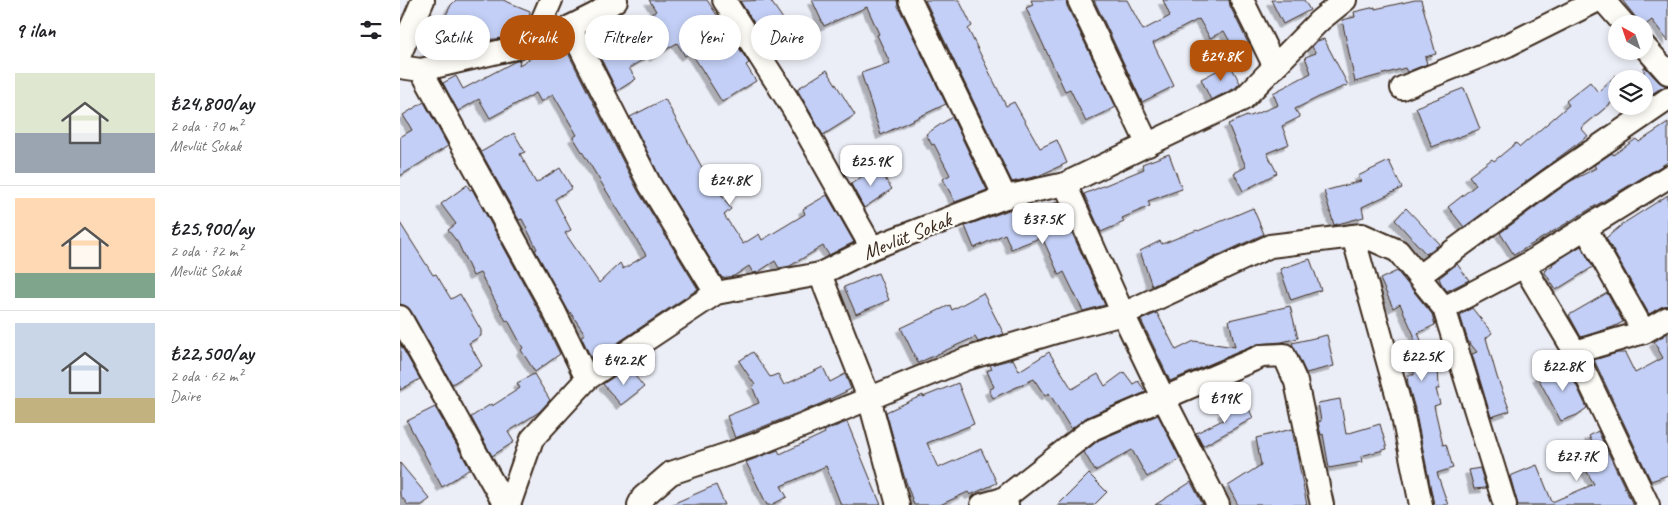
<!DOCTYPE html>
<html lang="tr">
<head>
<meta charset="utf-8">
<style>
  :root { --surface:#fff; --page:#f6f6f6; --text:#202124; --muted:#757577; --line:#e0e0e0; --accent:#b45309 }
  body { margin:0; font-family:Caveat,sans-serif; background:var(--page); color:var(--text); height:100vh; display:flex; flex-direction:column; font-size:19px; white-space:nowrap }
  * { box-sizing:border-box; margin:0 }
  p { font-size:16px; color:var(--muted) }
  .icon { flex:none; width:28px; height:28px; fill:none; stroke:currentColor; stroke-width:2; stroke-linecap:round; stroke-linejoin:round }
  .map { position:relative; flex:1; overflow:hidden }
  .side { display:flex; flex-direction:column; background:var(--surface); width:400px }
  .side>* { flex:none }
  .top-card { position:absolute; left:15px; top:15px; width:475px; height:45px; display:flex; gap:10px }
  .needle { width:32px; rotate:320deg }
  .controls { position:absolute; left:1208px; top:15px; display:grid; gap:10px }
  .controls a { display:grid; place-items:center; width:45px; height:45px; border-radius:50%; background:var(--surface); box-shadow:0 2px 8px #0003; font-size:25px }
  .price { position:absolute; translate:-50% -42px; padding:0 11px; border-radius:10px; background:#fff; color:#222; font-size:16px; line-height:32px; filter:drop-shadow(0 1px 2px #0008) }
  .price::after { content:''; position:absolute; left:50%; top:30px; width:15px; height:11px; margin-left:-8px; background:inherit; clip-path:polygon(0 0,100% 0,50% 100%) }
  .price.on { background:var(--accent); color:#fff }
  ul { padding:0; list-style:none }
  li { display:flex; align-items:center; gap:15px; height:125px; padding:0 15px }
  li+li { border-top:1px solid var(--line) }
  li span { display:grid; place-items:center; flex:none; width:140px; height:100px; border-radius:0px; color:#555 }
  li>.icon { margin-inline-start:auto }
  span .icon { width:60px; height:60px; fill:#fffc; stroke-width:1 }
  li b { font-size:21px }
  h2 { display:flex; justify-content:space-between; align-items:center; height:60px; padding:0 15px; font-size:21px }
  .pill { padding:0 18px; border-radius:22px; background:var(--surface); box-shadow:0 2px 8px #0003; font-size:18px; line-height:45px }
  .pill.on { background:var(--accent); color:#fff }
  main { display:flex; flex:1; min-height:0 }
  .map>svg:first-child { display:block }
</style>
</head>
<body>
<main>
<section class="side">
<h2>9 ilan<svg class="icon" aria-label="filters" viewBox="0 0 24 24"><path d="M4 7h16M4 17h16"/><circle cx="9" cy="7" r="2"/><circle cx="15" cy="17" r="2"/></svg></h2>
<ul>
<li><span style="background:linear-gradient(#dfe7d0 60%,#9aa5b1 0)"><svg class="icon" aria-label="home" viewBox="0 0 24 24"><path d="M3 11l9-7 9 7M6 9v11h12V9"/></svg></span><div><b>₺24,800/ay</b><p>2 oda · 70 m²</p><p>Mevlüt Sokak</p></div></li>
<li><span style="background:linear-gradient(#ffd9b3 75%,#7fa58c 0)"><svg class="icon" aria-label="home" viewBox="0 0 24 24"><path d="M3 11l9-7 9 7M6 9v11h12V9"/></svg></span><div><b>₺25,900/ay</b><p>2 oda · 72 m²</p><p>Mevlüt Sokak</p></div></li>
<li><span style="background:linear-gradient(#c9d6e8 75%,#c2b280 0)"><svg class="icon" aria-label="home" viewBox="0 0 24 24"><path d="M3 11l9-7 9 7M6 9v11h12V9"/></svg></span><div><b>₺22,500/ay</b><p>2 oda · 62 m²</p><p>Daire</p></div></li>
</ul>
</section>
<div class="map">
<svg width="1268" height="505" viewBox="0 0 1268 505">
  <defs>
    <filter id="shadow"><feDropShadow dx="-4.5" dy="4.5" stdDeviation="0" flood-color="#0004"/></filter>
  </defs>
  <rect width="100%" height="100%" fill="#eceef7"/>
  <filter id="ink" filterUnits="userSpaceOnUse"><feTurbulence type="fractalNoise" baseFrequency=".02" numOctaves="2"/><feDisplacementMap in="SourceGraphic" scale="10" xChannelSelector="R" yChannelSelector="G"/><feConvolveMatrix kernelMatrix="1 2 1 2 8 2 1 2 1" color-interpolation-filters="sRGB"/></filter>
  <g filter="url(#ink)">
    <!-- building -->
    <g fill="#c3cff6" stroke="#3b2a1e" filter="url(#shadow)">
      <polygon points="56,0 103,0 130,11 129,19 123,31 111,35 97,39 48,41 36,35 51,5"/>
      <polygon points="249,0 307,0 349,63 346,65 356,81 322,102 291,52 285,56 277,43 254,57 252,54 229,68 236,79 217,91 196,49 256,11"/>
      <polygon points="370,0 392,32 370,48 340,1"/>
      <polygon points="412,0 497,0 498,6 546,104 481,135 461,73 490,63 477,35 479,34 467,7 424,26"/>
      <polygon points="525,0 559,0 572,26 568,29 606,106 614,102 640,148 657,140 667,163 638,176 612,182"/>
      <polygon points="631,0 666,0 667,6 716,107 686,122 670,89 665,91 626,8 633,5"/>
      <polygon points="694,0 727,0 743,30 770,16 763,0 829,0 830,6 851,49 838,56 824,31 810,38 799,19 753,43 774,86 742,102"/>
      <polygon points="871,0 904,0 910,10 883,24"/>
      <polygon points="1015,0 1021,0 1036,54 1025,57 1027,64 1007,72 1005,68 955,82 942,20 955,17 954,12 975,7 975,9"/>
      <polygon points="1222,0 1268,0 1268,41 1252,20 1244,26 1244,24 1241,24"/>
      <polygon points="924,39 948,85 923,95 895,109 900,117 882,126 889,144 867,153 877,173 843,191 834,173 846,167 828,124 847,116 848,117 878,105 873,93 911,73 905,57 916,53 912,47 917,41"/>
      <polygon points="165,47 238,191 298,289 192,360 181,336 185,334 170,312 169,312 135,250 137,249 122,219 119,220 81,152 114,133 125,152 120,154 136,183 160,168 172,188 155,199 171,230 165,233 199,283 220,263 223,269 246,255 173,137 177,135 153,94 141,102 136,93 90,118 79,99 58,111 43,83 56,76 63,89 114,62 120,60 119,65 138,54 142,53 144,57"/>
      <polygon points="830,64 840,83 835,88 811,100 801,79"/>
      <polygon points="1244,67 1245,67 1259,82 1268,86 1261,88 1247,97 1244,93"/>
      <polygon points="427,70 455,115 423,135 397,89"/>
      <polygon points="1216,75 1216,99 1181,128 1188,136 1064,227 1048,207 1076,185 1069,176 1092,159 1094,161 1116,143 1120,147 1169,105 1166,101 1190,82 1198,92"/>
      <polygon points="1064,88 1080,129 1032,147 1016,107"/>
      <polygon points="265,99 305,173 306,172 331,209 324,215 343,244 359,234 362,240 405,214 403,209 427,195 454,242 429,255 423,246 390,266 379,268 375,261 358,272 353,273 349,266 334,276 322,278 261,179 230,117"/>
      <polygon points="24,102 48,146 0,176 0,137 12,130 3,115"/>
      <polygon points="552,117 587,190 555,202 543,179 550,175 534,144 532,145 526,134"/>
      <polygon points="1268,123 1268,162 1114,255 1100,233 1169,182 1196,168 1194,165 1212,153 1213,155 1236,139 1239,142"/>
      <polygon points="769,154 782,189 748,201 750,206 722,218 724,222 701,232 684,194 744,169 742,164"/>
      <polygon points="989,161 1002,188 962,207 964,217 934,225 924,191 961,181 958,176"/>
      <polygon points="477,166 492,189 464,208 451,184"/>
      <polygon points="67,185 70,190 72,189 142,317 160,354 135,372 121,350 123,348 108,320 106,321 80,273 73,276 58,243 48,230 56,224 41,204"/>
      <polygon points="1268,195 1268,305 1261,307 1249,314 1206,238 1224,223"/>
      <polygon points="658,202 705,305 683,311 664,272 659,275 642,237 611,249 605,234 574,248 565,226 609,210 621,207 623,213"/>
      <polygon points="853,208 864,234 752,286 740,251 760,241 762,244 797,230 798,231"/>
      <polygon points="1006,208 1040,244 1026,254 995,220"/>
      <polygon points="0,223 33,275 36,274 51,299 60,294 81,330 81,336 69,343 82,366 52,384 11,311 6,306 0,304"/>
      <polygon points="1181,246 1193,267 1156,290 1144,271 1153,265 1152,264"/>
      <polygon points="910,259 921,290 891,300 880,269"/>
      <polygon points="1057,264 1069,280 1047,291 1041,283 1039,278"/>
      <polygon points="997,271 1032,314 1035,325 1018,333 1031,365 1038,364 1039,389 1036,389 1040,404 1034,406 1043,445 1046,444 1053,468 1037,473 1048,505 1034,505 1015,409 1008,384 1007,375 1014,375 1014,335 1000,304 993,308 980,279"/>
      <polygon points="478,273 489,300 456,314 444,287"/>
      <polygon points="583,293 604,334 578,342 575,337 518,363 501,328 550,305 552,310"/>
      <polygon points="1207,293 1223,322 1213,327 1181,337 1169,315"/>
      <polygon points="890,306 898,338 882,342 857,344 770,381 741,320 757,313 776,350 794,341 835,347 829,320"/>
      <polygon points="1072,308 1092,333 1086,338 1097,377 1110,411 1091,417 1072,354 1077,352 1068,341 1060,315"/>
      <polygon points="1268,333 1268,475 1251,481 1194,360 1217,353 1225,353 1235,373 1263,358 1254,342"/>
      <polygon points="927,335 934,366 906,373 892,343"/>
      <polygon points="0,344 20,379 0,390"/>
      <polygon points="353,352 370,377 378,374 384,385 423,367 430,382 445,374 451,389 420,404 335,438 327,416 359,403 352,386 355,385 339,361"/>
      <polygon points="649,352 672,389 698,374 705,386 724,372 733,384 738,381 746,392 687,417 671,429 649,393 645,396 634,379 593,398 589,390 594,387 587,371 592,369 590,365 613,359 619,371"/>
      <polygon points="1165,361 1187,408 1177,415 1161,421 1137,376"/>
      <polygon points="228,367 244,387 221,405 203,384"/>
      <polygon points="134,374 150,400 139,412 108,432 114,442 92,456 71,417 91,404 92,406 120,388 117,383"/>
      <polygon points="558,383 574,424 527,443 538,468 581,449 597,483 570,495 568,492 540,505 514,505 504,476 486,412 523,395 523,397"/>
      <polygon points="940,399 946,434 980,424 987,449 961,456 962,462 929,468 923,434 921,435 918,422 921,421 918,403"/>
      <polygon points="839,403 843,410 848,407 853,418 803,446 796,433 825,419 822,412"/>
      <polygon points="35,407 70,469 42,487 7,421"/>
      <polygon points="758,415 780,459 747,477 732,450 695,471 684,452 699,440"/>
      <polygon points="447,422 481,505 441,505 426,466 381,486 387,497 371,505 367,505 346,462 378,450 380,454 425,433 424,431"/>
      <polygon points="892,429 907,505 838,505 828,486 861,465 856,438"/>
      <polygon points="1198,431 1233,505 1118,505 1110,476 1137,465 1152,502 1194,484 1176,453 1192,442 1189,436"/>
      <polygon points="0,463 30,499 22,505 8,505 0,495"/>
      <polygon points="1080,468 1086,488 1074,489 1069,470"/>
      <polygon points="689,474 707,492 694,505 658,505"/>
      <polygon points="791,482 803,505 755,505"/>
      <polygon points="316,485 325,505 270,505"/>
    </g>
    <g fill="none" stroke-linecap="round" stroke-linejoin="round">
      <!-- minor casing -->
      <g stroke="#3b2a1e" stroke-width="26">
        <g id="minor">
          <polyline points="324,0 393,108 472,248"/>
          <polyline points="510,0 605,197"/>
          <polyline points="679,0 748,145"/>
          <polyline points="842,0 875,67"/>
          <polyline points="1203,0 1224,24"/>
          <polyline points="170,27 250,185 316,293"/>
          <polyline points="133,42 151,0"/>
          <polyline points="1244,46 1268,73"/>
          <polyline points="0,54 23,0"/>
          <polyline points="0,67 21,70 115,48 133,42 156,37 170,27 196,14 216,0"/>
          <polyline points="21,70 154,311 187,379"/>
          <polyline points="1002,88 1108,45 1198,0"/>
          <polyline points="665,184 723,314 763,397 818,505"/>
          <polyline points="1186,229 1244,332"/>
          <polyline points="953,236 1002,412 1021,505"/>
          <polyline points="1124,266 1268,177"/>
          <polyline points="420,274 469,398 498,505"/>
          <polyline points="1019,276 1147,182 1268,99"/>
          <polyline points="1044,308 1124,266 1175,352 1244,332 1268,318"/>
          <polyline points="0,317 105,505"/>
          <polyline points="1175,352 1248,505"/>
          <polyline points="603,499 692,429 862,356 884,355 896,382 922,505"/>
          <polyline points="109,505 132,439 187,379 316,293 420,274 472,248 605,197 665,184 843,99 919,21 945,0"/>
          <polyline points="239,505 243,497 271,473 355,445 566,359 662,330 723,314 870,246 962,235 998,251 1044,308 1105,505"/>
          <polyline points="582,505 603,499 607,505"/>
        </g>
      </g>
      <!-- minor -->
      <use href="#minor" stroke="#fdfcf7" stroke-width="22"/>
    </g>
  </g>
  <g text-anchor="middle" stroke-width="4.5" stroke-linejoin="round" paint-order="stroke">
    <!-- street labels -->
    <g font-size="21" fill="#3b2a1e" stroke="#fdfcf7">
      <text transform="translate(507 236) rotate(-22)" y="7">Mevlüt Sokak</text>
    </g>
  </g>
</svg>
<div class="controls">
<a><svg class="needle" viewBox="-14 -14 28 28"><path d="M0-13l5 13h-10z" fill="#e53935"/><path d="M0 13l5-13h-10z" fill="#757577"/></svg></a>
<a><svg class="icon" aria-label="layers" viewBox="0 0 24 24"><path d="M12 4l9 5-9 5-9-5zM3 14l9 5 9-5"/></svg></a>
</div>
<b class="price on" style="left:821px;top:82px">₺24.8K</b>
<b class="price" style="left:471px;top:187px">₺25.9K</b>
<b class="price" style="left:330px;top:206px">₺24.8K</b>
<b class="price" style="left:643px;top:245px">₺37.5K</b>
<b class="price" style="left:1022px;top:382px">₺22.5K</b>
<b class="price" style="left:224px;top:386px">₺42.2K</b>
<b class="price" style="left:1163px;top:392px">₺22.8K</b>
<b class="price" style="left:825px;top:424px">₺19K</b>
<b class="price" style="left:1177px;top:482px">₺27.7K</b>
<div class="top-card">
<a class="pill">Satılık</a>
<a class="pill on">Kiralık</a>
<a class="pill">Filtreler</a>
<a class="pill">Yeni</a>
<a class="pill">Daire</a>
</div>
</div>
</main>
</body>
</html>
